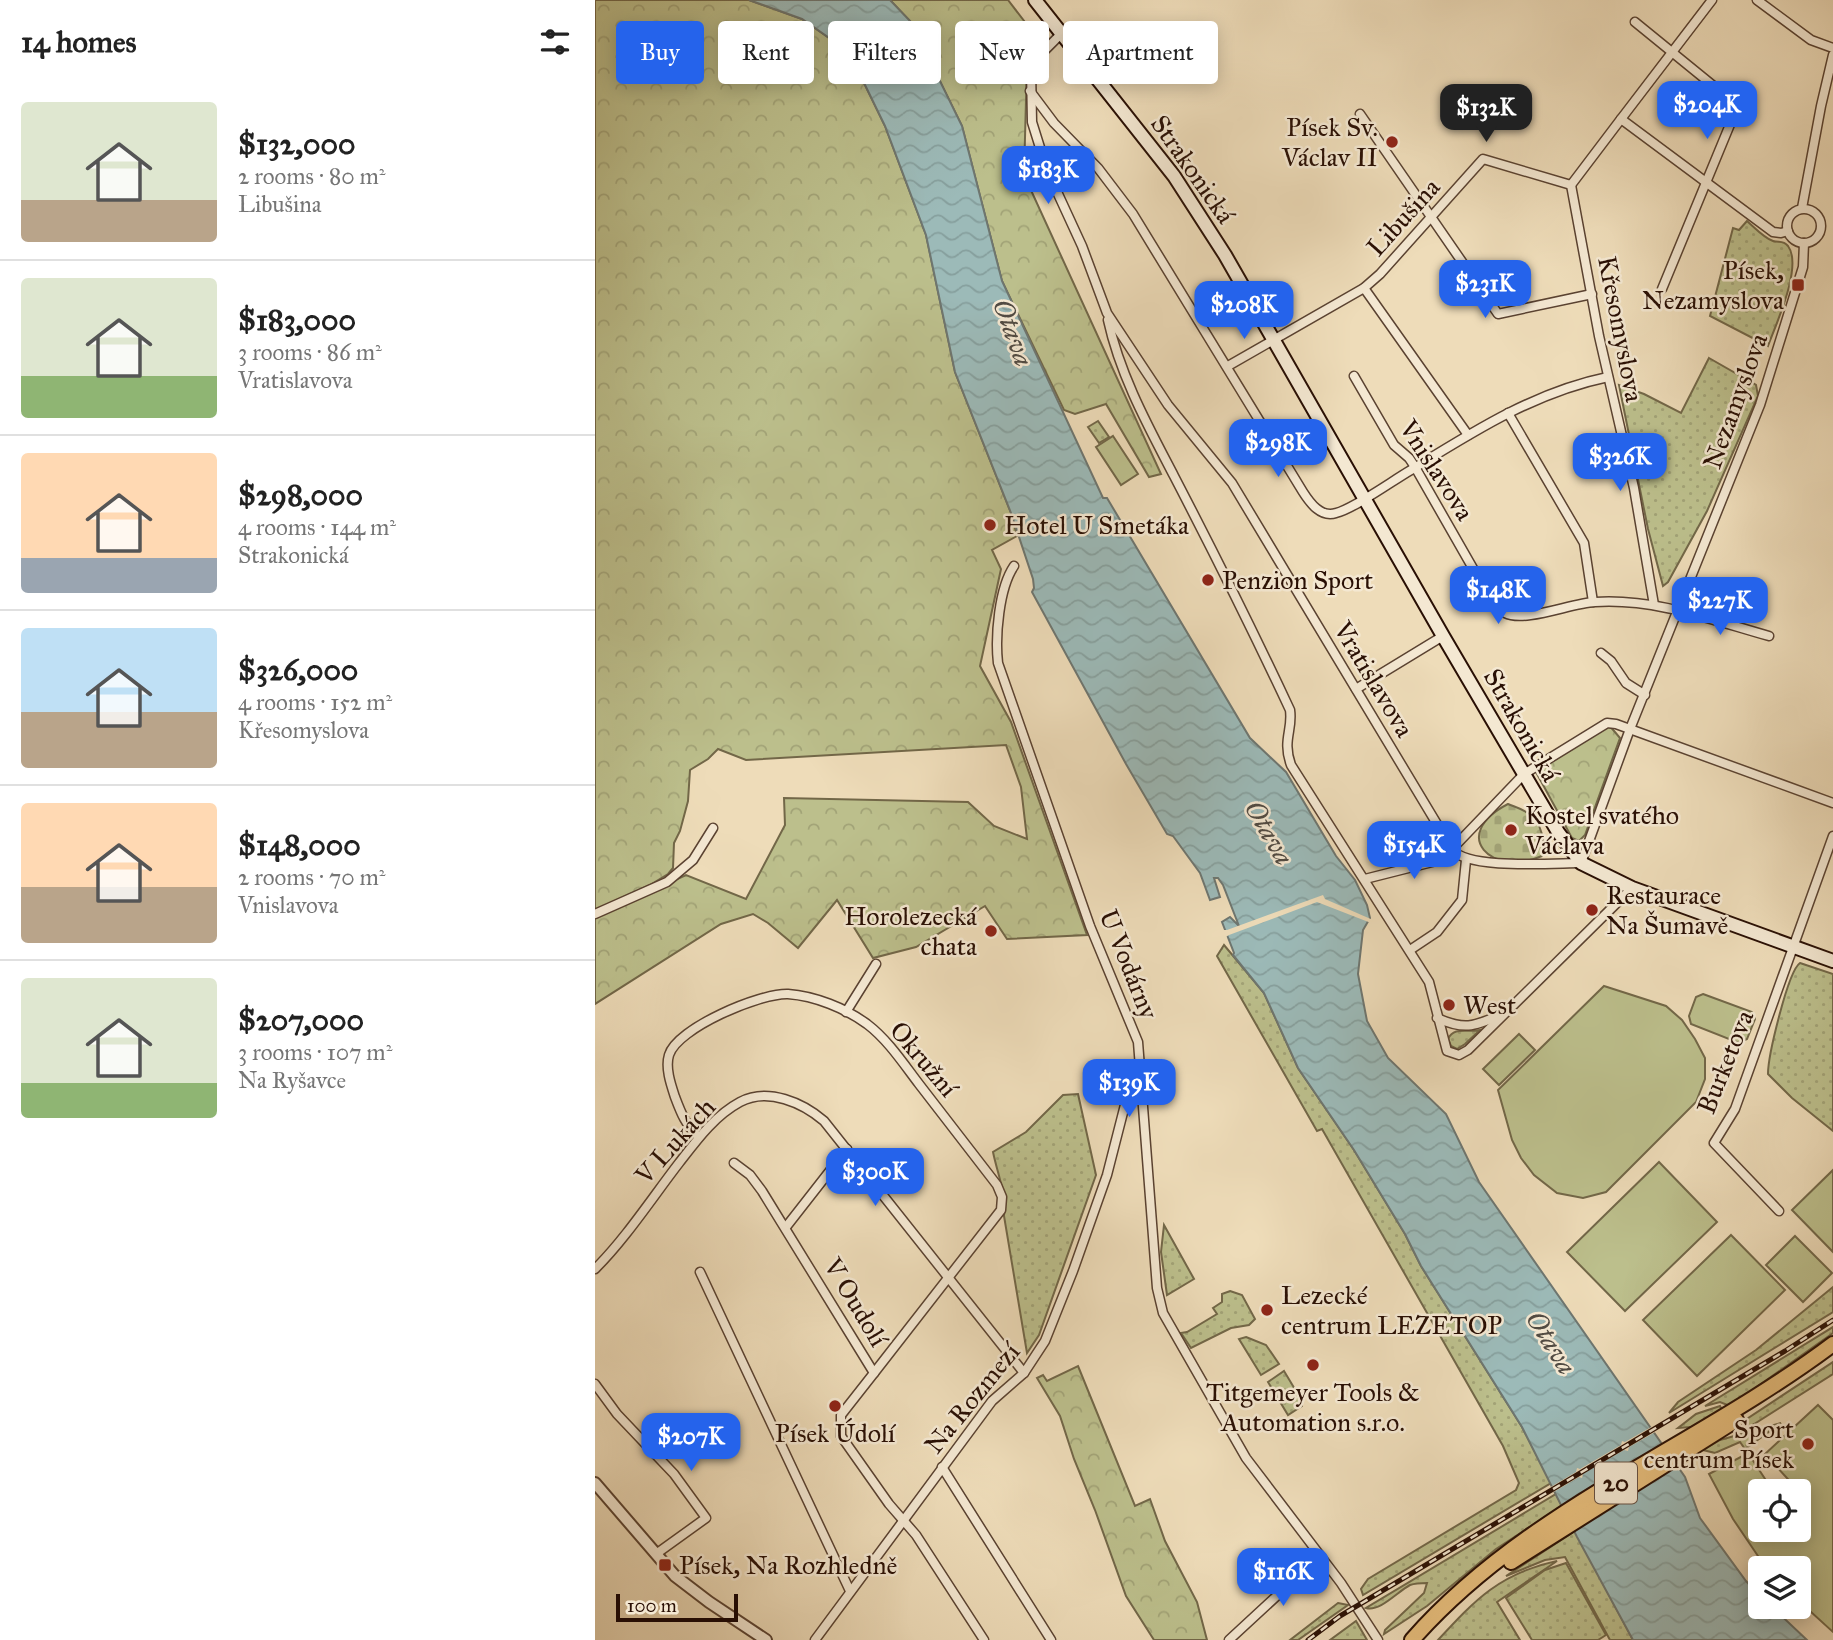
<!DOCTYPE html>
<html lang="en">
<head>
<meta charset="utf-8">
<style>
  :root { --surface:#fff; --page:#f2f2f2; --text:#222; --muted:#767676; --line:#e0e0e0; --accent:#2563eb }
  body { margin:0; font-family:"IM FELL Great Primer",serif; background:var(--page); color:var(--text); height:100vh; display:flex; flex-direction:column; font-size:26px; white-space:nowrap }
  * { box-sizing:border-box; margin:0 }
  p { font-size:23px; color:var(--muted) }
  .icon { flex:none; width:38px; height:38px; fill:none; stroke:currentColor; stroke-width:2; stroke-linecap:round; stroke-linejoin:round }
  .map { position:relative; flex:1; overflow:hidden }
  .sheet { display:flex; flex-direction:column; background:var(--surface); width:595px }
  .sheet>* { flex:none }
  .banner { position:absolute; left:21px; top:21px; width:665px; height:63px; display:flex; gap:14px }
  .controls { position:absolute; left:1153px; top:1479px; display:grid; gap:14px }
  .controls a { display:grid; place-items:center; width:63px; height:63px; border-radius:7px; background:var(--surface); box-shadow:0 4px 18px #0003; font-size:35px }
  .scale { position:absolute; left:21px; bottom:18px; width:122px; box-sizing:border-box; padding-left:7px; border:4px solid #290f04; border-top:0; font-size:19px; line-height:24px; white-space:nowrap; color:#290f04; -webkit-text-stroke:5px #f4e8d2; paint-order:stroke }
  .price { position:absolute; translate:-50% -60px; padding:0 16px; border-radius:14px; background:var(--accent); color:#fff; font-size:23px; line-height:46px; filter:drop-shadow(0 2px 4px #0008) }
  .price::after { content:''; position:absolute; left:50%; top:42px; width:21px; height:16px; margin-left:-10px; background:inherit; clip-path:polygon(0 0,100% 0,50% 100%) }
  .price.on { background:#222; color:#fff }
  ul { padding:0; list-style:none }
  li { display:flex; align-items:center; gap:21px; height:175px; padding:0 21px }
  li+li { border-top:2px solid var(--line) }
  li span { display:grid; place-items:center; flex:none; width:196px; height:140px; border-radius:7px; color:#555 }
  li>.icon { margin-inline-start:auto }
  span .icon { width:84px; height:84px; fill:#fffc; stroke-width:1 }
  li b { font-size:30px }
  h2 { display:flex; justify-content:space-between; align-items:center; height:84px; padding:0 21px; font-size:30px }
  .tag { padding:0 24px; border-radius:7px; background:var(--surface); box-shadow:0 4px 18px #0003; font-size:24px; line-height:63px }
  .tag.on { background:var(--accent); color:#fff }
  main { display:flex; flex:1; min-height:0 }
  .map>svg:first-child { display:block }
</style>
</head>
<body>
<main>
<section class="sheet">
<h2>14 homes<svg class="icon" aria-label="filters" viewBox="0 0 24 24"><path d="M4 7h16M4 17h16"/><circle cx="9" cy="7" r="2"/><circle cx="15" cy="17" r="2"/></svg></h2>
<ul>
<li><span style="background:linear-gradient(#dfe7d0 70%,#b9a48a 0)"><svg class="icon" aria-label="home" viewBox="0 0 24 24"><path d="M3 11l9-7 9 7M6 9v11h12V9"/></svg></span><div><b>$132,000</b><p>2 rooms · 80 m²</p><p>Libušina</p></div></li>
<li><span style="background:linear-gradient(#dfe7d0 70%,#8fb573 0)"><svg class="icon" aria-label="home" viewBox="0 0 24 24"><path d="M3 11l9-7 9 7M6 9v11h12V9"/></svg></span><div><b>$183,000</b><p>3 rooms · 86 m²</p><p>Vratislavova</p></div></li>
<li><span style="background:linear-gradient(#ffd9b3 75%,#9aa5b1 0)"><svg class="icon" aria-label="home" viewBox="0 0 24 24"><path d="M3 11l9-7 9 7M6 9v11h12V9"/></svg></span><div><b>$298,000</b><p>4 rooms · 144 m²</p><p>Strakonická</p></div></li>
<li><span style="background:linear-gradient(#bfe0f5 60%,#b9a48a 0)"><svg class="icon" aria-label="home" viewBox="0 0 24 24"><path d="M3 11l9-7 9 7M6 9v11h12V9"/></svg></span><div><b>$326,000</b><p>4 rooms · 152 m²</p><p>Křesomyslova</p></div></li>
<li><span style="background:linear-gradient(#ffd9b3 60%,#b9a48a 0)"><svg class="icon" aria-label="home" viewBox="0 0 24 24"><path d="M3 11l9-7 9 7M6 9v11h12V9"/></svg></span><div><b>$148,000</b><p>2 rooms · 70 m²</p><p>Vnislavova</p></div></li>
<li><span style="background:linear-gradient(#dfe7d0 75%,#8fb573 0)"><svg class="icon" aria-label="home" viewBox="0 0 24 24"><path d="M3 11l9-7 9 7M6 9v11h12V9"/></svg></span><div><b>$207,000</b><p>3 rooms · 107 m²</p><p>Na Ryšavce</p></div></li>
</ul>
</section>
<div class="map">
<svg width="1238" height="1640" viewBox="0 0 1238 1640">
  <defs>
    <pattern id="grass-dots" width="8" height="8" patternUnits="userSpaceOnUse" patternTransform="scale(1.75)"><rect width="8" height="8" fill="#bcbf8c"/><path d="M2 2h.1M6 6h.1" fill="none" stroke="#a2a377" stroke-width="1.8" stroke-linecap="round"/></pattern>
    <pattern id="forest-crowns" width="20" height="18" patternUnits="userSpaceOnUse" patternTransform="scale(1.75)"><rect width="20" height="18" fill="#bcbf8c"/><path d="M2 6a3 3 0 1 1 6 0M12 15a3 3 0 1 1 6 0" fill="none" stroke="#a2a377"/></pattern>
    <pattern id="cemetery-stones" width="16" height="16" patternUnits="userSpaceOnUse" patternTransform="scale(1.75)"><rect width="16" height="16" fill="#bcbf8c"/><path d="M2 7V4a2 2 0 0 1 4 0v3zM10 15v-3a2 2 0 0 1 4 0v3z" fill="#a2a377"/></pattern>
    <pattern id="water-waves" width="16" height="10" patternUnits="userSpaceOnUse" patternTransform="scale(1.75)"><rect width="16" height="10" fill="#9cbab8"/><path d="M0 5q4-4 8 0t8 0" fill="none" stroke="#869f9d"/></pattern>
  </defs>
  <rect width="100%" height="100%" fill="#eedcb9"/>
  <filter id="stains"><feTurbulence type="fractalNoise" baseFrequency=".00286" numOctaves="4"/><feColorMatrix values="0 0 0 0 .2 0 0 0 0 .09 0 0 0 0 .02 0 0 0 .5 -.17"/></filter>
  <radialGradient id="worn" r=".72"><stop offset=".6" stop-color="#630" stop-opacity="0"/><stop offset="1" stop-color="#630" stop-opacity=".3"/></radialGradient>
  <!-- grass -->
  <g fill="url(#grass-dots)" stroke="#726748" stroke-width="2">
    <path d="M1152 221C1159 227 1169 238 1178 241 1184 243 1188 240 1193 246 1208 266 1181 324 1173 346L1115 316 1138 228 1144 230Z"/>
    <polygon points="1114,358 1161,385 1163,396 1112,511 1073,582 1068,586 1053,529 1024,385 1049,394 1086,413"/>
    <polygon points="503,421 514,437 504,443 493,427"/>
    <polygon points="629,945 669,993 703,1068 759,1150 810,1234 826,1266 927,1427 956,1483 768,1595 766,1589 773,1579 921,1490 924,1483 908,1446 727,1129 722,1131 622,956"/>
    <path d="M1205 963 1238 974V1131L1197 1098 1173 1074C1173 1056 1193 971 1205 963Z"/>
    <path d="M885 1030 870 1044 862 1049 856 1046 853 1039C859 1026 873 1033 885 1030Z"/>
    <path d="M483 1094 501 1175 444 1335 432 1353 409 1216C411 1192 403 1176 398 1152L431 1132 468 1095Z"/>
    <polygon points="569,1225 599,1279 572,1295 566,1252"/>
    <polygon points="1238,1287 1238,1312 1074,1413 1083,1402 1161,1350"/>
    <polygon points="635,1291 647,1295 660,1319 654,1325 636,1328 596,1348 586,1333 592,1332 622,1314 618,1308 627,1302 627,1294"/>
    <polygon points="1238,1327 1238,1333 1135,1406 1125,1402 1110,1406"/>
    <polygon points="651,1337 671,1345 684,1364 666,1375 644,1339"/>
    <polygon points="1238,1362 1238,1374 1156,1426 1135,1430"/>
    <polygon points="689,1371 707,1401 707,1406 693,1415 673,1382"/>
    <polygon points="1125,1406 1127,1410 1096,1429 1095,1427 1083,1428 1101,1414"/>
    <polygon points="1186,1423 1150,1449 1145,1442 1120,1453 1108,1450 1125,1440"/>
    <path d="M961 1494 967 1506 901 1549 832 1606 789 1634 790 1630 829 1593 832 1583C826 1583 821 1583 815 1585 802 1592 785 1612 771 1608Z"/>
    <polygon points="980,1531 1038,1640 1015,1640 970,1557 950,1560 911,1576"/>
    <path d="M962 1561 902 1602 925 1640H843C880 1600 905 1573 962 1561Z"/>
    <polygon points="971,1563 1011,1635 1003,1640 937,1640 911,1598 950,1570"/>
    <polygon points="743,1603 753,1605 703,1640 695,1640"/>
    <polygon points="761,1621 772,1640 735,1640"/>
  </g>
  <!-- forest -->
  <g fill="url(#forest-crowns)" stroke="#726748" stroke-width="2">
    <polygon points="0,0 154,0 207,19 254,52 290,126 331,235 360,372 416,513 422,536 397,550 406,569 385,666 416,722 492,935 412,939 390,906 321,947 278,958 242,900 203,948 173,923 158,914 126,924 0,1004 0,917 91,875 151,899 190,825 189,798 373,802 399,826 432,839 426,787 411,745 151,760 123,749 113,759 95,770 93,801 85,831 79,843 78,868 73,874 55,885 0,910"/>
    <polygon points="295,0 413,0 433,26 429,175 566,474 554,477 511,404 480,414 469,410 407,281 367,126 316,22"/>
    <polygon points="1014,725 1025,738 990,835 984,841 977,838 941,772"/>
    <polygon points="483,1366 540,1506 555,1499 570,1541 602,1602 612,1640 559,1640 531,1596 500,1510 479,1459 465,1416 442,1378 448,1375 452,1381"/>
  </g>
  <!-- cemetery -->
  <path fill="url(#cemetery-stones)" stroke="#726748" stroke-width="2" d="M913 804C920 807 928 809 934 814 946 821 951 843 947 856 897 878 853 835 913 804Z"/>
  <!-- pitch -->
  <g fill="#bcbf8c" stroke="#726748" stroke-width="2">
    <polygon points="518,436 543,474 526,485 501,447"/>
    <polygon points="1009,986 1071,1006 1087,1020 1100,1039 1110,1058 1110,1079 1101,1102 1011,1192 988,1198 962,1193 939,1175 926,1158 917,1140 903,1090"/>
    <polygon points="1108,994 1157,1012 1160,1019 1152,1039 1144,1043 1096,1024 1094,1016 1101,997"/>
    <polygon points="924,1034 940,1050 904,1085 888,1069"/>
    <polygon points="1064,1162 1122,1222 1030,1311 972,1252"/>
    <polygon points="1238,1170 1238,1252 1197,1210"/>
    <polygon points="1136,1235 1190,1290 1102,1376 1048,1320"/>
    <polygon points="1200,1236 1237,1273 1208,1302 1171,1265"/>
    <polygon points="1223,1405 1238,1420 1238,1632 1204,1601 1204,1568 1169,1568 1163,1563 1165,1559 1138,1519 1114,1474 1153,1453 1178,1491 1166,1491 1166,1530 1204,1530 1204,1518 1208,1513 1206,1510 1213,1501 1170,1454"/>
  </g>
  <!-- water -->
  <polygon fill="url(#water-waves)" stroke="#6e7670" stroke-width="2" points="154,0 295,0 316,22 367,126 407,281 508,498 512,498 655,738 691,772 741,856 760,880 772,905 775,918 768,930 763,974 772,1021 793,1058 851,1114 884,1182 1090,1477 1105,1518 1151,1581 1165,1596 1166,1606 1177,1607 1212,1640 1038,1640 982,1537 927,1427 826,1266 810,1234 759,1150 703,1068 669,993 638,955 639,953 627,922 635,917 644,926 628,885 623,878 619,878 625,897 615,900 605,873 578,836 572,834 531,764 437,592 439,588 438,579 416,513 360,372 331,235 290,126 254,52 207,19"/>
  <!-- pier -->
  <g fill="#eedcb9">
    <polygon points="728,895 730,899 778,920 776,923 722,902 634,935 629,938 626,930 632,930"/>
    <polygon points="1058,1426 1062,1431 1034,1447 1033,1451 1029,1450 988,1474 987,1478 984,1477 957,1493 954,1488 981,1472 982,1468 985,1469 1026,1445 1027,1441 1030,1442"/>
  </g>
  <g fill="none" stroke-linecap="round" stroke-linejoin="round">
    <!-- minor casing -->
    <g stroke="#5a4231" stroke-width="11">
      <g id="minor">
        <polyline points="1162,0 1216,40 1238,48"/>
        <polyline points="1040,22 1137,101 1141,110 1067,289"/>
        <path d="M467 33 441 59 436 68 437 122 452 170 487 246 512 313 573 405 637 483 857 849C871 870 959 863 986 863L1035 729 1165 405 1208 267 1209 243"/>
        <path d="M435 91 459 123 503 168 538 214 708 492C715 503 726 518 741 513 760 508 797 481 816 470 879 431 940 392 1013 377"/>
        <polyline points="765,114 903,314 997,294"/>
        <polyline points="1026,119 1117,0"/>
        <polyline points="976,185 1004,336 1039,488 1059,605"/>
        <polyline points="976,185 1026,119 1178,232 1186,233 1193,231"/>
        <polyline points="1207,208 1226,106 1238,55"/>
        <circle cx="1209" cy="226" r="17"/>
        <polyline points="769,288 873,435"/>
        <path d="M513 320C525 375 553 426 579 476 619 553 658 631 695 710 698 730 687 740 696 765L834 982 852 1051 864 1055 873 1050 1037 888"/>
        <polyline points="633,366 769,288 785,274 888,159 976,185"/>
        <path d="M759 376 799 445 814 458 820 467 892 593C897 600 902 609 910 613 930 623 976 603 1000 602 1059 598 1117 620 1174 636"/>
        <polyline points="913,413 989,543 998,602"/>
        <path d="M419 566C404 588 400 636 403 663L495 926 543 1042 562 1288 568 1313 651 1458 746 1583 783 1640"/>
        <polyline points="1006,653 1016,661 1031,683 1050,695"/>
        <polyline points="761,689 848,636"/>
        <polyline points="857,849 929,774 1012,723 1021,724 1238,803"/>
        <polyline points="770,879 861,856"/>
        <polyline points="0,914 72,882 98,860 118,828"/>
        <polyline points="815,950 842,932 867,900 871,860"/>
        <polyline points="251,1012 281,964"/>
        <path d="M842 1018C869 1030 878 1027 905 1015"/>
        <path d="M104 1137C91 1126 86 1113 80 1097 76 1085 70 1068 74 1055 82 1028 165 993 193 994 220 996 250 1008 272 1024 293 1040 308 1063 324 1084 350 1118 376 1151 402 1185L407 1197 406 1210 279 1373"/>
        <polyline points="139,1163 155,1175 167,1191 279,1373 246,1415 246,1436 294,1504 321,1535 389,1640"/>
        <polyline points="1184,1211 1119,1143 1140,1109 1238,836"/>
        <polyline points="191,1227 252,1149"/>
        <path d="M0 1269C31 1238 57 1198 84 1163 101 1141 119 1116 145 1102 173 1087 208 1103 229 1121L429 1373"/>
        <polyline points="105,1272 255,1591"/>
        <polyline points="0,1384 22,1414 79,1474 111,1518 61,1554"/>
        <polyline points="347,1467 456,1640"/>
        <polyline points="220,1640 397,1401 429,1373 450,1341 478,1271 512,1175 533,1093 538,1085 546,1080"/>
        <polyline points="634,1640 725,1556"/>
      </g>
    </g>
    <!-- tertiary casing -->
    <g stroke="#5a4231" stroke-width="14">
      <polyline id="tertiary" points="0,1483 80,1576 114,1602 171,1640"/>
    </g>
    <!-- secondary casing -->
    <g stroke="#290f04" stroke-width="16">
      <polyline id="secondary" points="440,0 579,176 630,255 848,636 963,832 986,863 1037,888 1238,961"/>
    </g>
    <!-- trunk casing -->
    <g stroke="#290f04" stroke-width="18">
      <g id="trunk">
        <polyline points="916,1562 1141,1420"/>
        <path d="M817 1640C931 1510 1101 1447 1238 1344"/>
      </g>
    </g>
    <!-- minor -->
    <use href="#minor" stroke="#f4e8d2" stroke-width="8"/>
    <!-- tertiary -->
    <use href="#tertiary" stroke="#f4e8d2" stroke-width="10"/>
    <!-- secondary -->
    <use href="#secondary" stroke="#f4e8d2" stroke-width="12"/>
    <!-- trunk -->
    <use href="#trunk" stroke="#e7be7c" stroke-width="14"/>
    <!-- rail casing -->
    <g stroke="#290f04" stroke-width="5">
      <polyline id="rail" points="713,1640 745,1616 1190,1351 1238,1320"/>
    </g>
    <!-- rail -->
    <use href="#rail" stroke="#f4e8d2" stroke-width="2.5" stroke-dasharray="8" stroke-linecap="butt"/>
  </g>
  <!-- markers -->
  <g fill="#8f2418" stroke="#f4e8d2" stroke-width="2.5">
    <circle cx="797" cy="142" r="7"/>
    <rect x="1196" y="278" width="14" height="14" rx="3.5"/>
    <circle cx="395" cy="525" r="7"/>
    <circle cx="613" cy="580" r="7"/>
    <circle cx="916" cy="830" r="7"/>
    <circle cx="997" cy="910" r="7"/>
    <circle cx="396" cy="931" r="7"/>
    <circle cx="854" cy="1005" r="7"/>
    <circle cx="672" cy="1310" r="7"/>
    <circle cx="718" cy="1365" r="7"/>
    <circle cx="240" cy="1406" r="7"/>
    <circle cx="1213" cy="1444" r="7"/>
    <rect x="63" y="1558" width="14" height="14" rx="3.5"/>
  </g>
  <g text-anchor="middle" stroke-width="5" stroke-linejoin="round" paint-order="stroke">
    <!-- shield labels -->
    <rect fill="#f4e8d2" stroke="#665042" stroke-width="2" x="1000" y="1462.5" width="42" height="41" rx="5"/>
    <g font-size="24" font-weight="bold" fill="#290f04">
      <text x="1021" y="1491">20</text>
    </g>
    <!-- poi labels -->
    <g font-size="26" fill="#290f04" stroke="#f4e8d2" text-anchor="start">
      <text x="783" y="136" text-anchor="end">Písek Sv.<tspan x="783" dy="30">Václav II</tspan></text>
      <text x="1189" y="279" text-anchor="end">Písek,<tspan x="1189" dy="30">Nezamyslova</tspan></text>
      <text x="409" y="534">Hotel U Smetáka</text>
      <text x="627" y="589">Penzion Sport</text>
      <text x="930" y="824">Kostel svatého<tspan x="930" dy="30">Václava</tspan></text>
      <text x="1011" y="904">Restaurace<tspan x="1011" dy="30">Na Šumavě</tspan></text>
      <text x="382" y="925" text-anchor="end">Horolezecká<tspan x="382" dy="30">chata</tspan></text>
      <text x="868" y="1014">West</text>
      <text x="686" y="1304">Lezecké<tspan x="686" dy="30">centrum LEZETOP</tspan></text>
      <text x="718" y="1401" text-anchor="middle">Titgemeyer Tools &amp;<tspan x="718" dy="30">Automation s.r.o.</tspan></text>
      <text x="1199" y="1438" text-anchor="end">Sport<tspan x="1199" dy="30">centrum Písek</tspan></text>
      <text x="240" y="1442" text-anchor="middle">Písek Údolí</text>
      <text x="84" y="1574">Písek, Na Rozhledně</text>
    </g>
    <!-- street labels -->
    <g font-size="26" fill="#290f04" stroke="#f4e8d2">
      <text transform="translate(598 169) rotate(55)" y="9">Strakonická</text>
      <text transform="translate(808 217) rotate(-48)" y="9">Libušina</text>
      <text transform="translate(1026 329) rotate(79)" y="9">Křesomyslova</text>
      <text transform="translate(1140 401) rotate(-70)" y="9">Nezamyslova</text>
      <text transform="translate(842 470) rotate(57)" y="9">Vnislavova</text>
      <text transform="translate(779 679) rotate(59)" y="9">Vratislavova</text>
      <text transform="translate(927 725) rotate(60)" y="9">Strakonická</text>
      <text transform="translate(534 964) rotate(68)" y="9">U Vodárny</text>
      <text transform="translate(329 1059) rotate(50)" y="9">Okružní</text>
      <text transform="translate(1130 1062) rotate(-68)" y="9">Burketova</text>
      <text transform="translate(80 1141) rotate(-48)" y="9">V Lukách</text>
      <text transform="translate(261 1302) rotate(59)" y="9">V Oudolí</text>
      <text transform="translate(377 1398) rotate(-51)" y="9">Na Rozmezí</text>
    </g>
    <!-- water labels -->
    <g font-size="28" font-style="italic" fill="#514b43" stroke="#f4e8d2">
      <text transform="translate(419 332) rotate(70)" y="10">Otava</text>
      <text transform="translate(675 832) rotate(60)" y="10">Otava</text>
      <text transform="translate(957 1342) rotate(58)" y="10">Otava</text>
    </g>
  </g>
  <rect width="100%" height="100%" filter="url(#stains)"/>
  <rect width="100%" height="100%" fill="url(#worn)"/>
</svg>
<div class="controls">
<a><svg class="icon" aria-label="locate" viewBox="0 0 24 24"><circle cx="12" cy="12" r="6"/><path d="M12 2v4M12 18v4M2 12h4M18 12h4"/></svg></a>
<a><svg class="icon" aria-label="layers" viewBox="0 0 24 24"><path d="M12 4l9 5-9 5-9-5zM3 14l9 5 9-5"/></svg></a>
</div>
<div class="scale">100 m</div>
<b class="price" style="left:1112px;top:141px">$204K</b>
<b class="price on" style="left:891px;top:144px">$132K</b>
<b class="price" style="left:453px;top:206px">$183K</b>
<b class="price" style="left:890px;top:320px">$231K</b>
<b class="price" style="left:649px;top:341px">$208K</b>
<b class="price" style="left:683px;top:479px">$298K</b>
<b class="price" style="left:1025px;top:493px">$326K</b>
<b class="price" style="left:903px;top:626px">$148K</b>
<b class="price" style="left:1125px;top:637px">$227K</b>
<b class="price" style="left:819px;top:881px">$154K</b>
<b class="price" style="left:534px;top:1119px">$139K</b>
<b class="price" style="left:280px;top:1208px">$300K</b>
<b class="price" style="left:96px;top:1473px">$207K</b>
<b class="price" style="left:688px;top:1608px">$116K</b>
<div class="banner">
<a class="tag on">Buy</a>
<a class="tag">Rent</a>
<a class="tag">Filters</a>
<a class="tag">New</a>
<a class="tag">Apartment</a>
</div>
</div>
</main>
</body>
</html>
